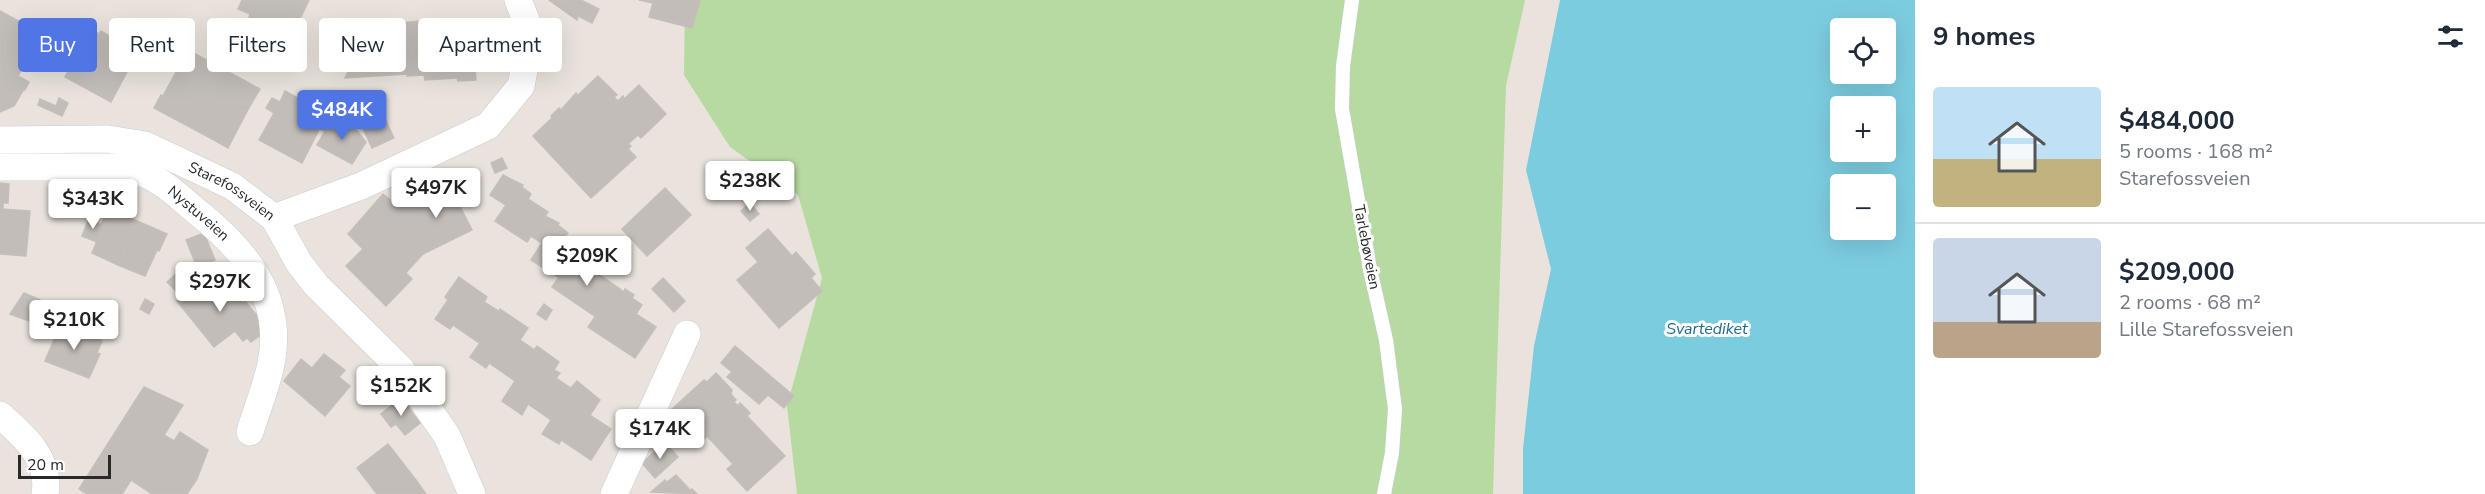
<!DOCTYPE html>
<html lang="en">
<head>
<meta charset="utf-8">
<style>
  :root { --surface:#fff; --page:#f6f6f7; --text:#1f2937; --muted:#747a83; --line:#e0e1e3; --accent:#5075e4 }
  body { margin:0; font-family:"Nunito Sans",sans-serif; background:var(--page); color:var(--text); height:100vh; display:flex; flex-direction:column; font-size:22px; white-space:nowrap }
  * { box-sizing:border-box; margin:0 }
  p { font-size:20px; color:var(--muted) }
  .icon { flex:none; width:33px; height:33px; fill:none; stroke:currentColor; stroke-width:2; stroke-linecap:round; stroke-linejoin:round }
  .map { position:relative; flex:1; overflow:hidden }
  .details { display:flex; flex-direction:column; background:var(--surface); width:570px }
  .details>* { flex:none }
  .hud { position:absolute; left:18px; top:18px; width:570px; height:54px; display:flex; gap:12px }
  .buttons { position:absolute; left:1830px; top:18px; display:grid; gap:12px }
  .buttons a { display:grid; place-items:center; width:66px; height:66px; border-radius:6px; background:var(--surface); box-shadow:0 6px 24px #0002; font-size:30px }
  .scale { position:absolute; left:18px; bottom:15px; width:93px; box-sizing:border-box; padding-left:6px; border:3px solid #292929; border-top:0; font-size:16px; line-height:21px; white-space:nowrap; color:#292929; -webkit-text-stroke:4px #fff; paint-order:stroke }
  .price { position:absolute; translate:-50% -51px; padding:0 14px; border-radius:6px; background:#fff; color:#222; font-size:20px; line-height:39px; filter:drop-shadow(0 2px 3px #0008) }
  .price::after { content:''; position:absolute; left:50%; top:36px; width:18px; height:14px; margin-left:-9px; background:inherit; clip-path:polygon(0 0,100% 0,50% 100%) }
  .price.on { background:var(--accent); color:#fff }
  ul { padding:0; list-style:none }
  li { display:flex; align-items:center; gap:18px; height:150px; padding:0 18px }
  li+li { border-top:2px solid var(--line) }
  li span { display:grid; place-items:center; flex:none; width:168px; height:120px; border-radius:6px; color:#555 }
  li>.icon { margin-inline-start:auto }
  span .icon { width:72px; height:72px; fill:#fffc; stroke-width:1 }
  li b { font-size:26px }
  h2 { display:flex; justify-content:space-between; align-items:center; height:72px; padding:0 18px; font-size:26px }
  .tag { padding:0 21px; border-radius:6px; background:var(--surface); box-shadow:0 6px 24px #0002; font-size:21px; line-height:54px }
  .tag.on { background:var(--accent); color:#fff }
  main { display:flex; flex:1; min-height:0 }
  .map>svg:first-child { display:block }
</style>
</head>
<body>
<main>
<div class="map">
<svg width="1915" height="494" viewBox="0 0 1915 494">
  <rect width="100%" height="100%" fill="#eae3dd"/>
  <!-- green -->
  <polygon fill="#b7daa0" points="685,0 1525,0 1506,86 1493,494 797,494 787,406 822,278 798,195 730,147 684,75"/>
  <!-- water -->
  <path fill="#7ccce0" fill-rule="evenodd" d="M1560 0H1915V494H1523V449L1534 346 1551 269 1526 170ZM1840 28H1886V74H1840ZM1840 106H1886V152H1840ZM1840 184H1886V230H1840Z"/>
  <!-- building -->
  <g fill="#c2bdb9" stroke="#c5bfb7" stroke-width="1.5">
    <polygon points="242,0 309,0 291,38 252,20 249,17 250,14 238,9"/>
    <polygon points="549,0 581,0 599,9 592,23 578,16 577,20"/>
    <polygon points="639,0 700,0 692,28 649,17 653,3"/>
    <polygon points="0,11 42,34 18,76 29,82 25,90 24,89 14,106 0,112"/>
    <polygon points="421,21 425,80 424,75 407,76 407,74 345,78 359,48 373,46 372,30 388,29 388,24"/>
    <polygon points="421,21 423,28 434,28 435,33 472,29 476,80 458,81 457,78 425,80"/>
    <polygon points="91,29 99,34 101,31 137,53 111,102 65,77"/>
    <polygon points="188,50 260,89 246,113 230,104 212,139 154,108 161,95 163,96"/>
    <polygon points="598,76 617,95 614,97 618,101 623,96 624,99 639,85 666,114 641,138 638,135 628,144 631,146 628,149 636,157 591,198 533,136 552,118 551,116 559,108 561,110 576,93 578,95"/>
    <polygon points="285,91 303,101 305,97 329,110 302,163 259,140 274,113 266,108 272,98 280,102"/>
    <polygon points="59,98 68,103 62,116 38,105 40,99 56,106"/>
    <polygon points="230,104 246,113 228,148 212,139"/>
    <polygon points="373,113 375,116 382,113 394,138 372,148 361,124 366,121 364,117"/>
    <polygon points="324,120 341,129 344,122 357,131 366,142 352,164 317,145 325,131 320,129"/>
    <polygon points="502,158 507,168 495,173 491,163"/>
    <polygon points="503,175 523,185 522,187 531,194 528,199 548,212 527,242 495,221 506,205 490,195"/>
    <polygon points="0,183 9,184 8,203 3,203 3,209 0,209"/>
    <polygon points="448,183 472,230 423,254 399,207"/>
    <polygon points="665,188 691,215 647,256 622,229"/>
    <polygon points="383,194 399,207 423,254 403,276 366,241 369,238 356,225"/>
    <polygon points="750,203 759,214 750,221 741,211"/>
    <polygon points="0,209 30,211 26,256 0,254"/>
    <polygon points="108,209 137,221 118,265 92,253 103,226 101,225"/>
    <polygon points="545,216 559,223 558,225 568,233 564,237 584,250 563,280 531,260 542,243 531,236"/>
    <polygon points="89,218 103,226 97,242 82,236"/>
    <polygon points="137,221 167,234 159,251 157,250 145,276 118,265"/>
    <polygon points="356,225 369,238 366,241 403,276 406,273 412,279 386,306 346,266 363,249 348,234"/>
    <polygon points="768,229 792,256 796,252 815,274 811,278 822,291 779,328 737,280 758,262 746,248"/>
    <polygon points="204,233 215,260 197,267 186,240"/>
    <polygon points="587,254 596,261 594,264 604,270 600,275 620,289 599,319 552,287 559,277 563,280 580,255 585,258"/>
    <polygon points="179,271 190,282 178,293 167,282"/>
    <polygon points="210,275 231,301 237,296 243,303 245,301 264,324 258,329 262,334 251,342 247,338 243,341 235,331 214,347 177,301"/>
    <polygon points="459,277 487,297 484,302 503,314 482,345 453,325 450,329 435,319 448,300 445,297"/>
    <polygon points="663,278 685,301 674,312 652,289"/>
    <polygon points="619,289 624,292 625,289 634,295 632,298 642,305 636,314 656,327 635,358 588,327 595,317 599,319"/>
    <polygon points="24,293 40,300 32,322 10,314"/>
    <polygon points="145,299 154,304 149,314 140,309"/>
    <polygon points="544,304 552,310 546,320 537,314"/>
    <polygon points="500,309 528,328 520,340 539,353 518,383 489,363 486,368 470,357 480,343 482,345 503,314 499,311"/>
    <polygon points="61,323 102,341 97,353 100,354 89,378 45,361"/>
    <polygon points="537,346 559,362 554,370 560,373 556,378 575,391 554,422 528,404 522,415 502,401 515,381 518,383 539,353 535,349"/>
    <polygon points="735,346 794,396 784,408 768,395 759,404 727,377 732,372 721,363"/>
    <polygon points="324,354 345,370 339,377 350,386 325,416 284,381 301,359 312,368"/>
    <polygon points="371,366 387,381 382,386 388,391 379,400 373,394 377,390 362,375"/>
    <polygon points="716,373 732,390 731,394 736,400 734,402 738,406 740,403 750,413 747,416 785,456 747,491 727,469 733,464 707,436 702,441 672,409 704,380 707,382"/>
    <polygon points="577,381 600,400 590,415 611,429 591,460 561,440 559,444 542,434 551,420 554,422 575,391 571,388"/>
    <polygon points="144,387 183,405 164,435 174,441 180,432 208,450 197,479 187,494 152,494 131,480 122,494 87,494 79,489"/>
    <polygon points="401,398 420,423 405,435 396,424 391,427 381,414"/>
    <polygon points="665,442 678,457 655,478 642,463"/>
    <polygon points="388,444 416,480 426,494 377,494 357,468"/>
    <polygon points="676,475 690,490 692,489 697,494 651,492 665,480 667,482"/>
  </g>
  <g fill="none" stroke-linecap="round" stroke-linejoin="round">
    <!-- service casing -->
    <g stroke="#c8ccd5" stroke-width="15">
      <polyline id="service" points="1352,0 1343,66 1342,109 1370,269 1386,340 1395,409 1392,453 1384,494"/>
    </g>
    <!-- minor casing -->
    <g stroke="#c8ccd5" stroke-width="28">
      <g id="minor">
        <path id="s1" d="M0 140 108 139 145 145 232 186 274 218 299 263 316 285 400 368 447 436 472 494"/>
        <path id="s2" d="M0 167H125C160 176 174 193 201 215 246 252 282 296 272 358 268 384 257 408 250 432"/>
        <polyline points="274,218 361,186 488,126 521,86 531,33 518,0"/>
        <path d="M0 415C24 436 51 459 45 494"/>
        <polyline points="614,494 687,334"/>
      </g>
    </g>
    <!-- service -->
    <use href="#service" stroke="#fff" stroke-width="14"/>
    <!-- minor -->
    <use href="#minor" stroke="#fff" stroke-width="27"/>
  </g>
  <g text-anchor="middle" stroke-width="6" stroke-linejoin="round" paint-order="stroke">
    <!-- street labels -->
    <g font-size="15" fill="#292929" stroke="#fff">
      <text dy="5" stroke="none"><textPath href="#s1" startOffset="244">Starefossveien</textPath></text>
      <text dy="5" stroke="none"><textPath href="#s2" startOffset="213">Nystuveien</textPath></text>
      <text transform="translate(1367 247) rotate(79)" y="5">Tarlebøveien</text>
    </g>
    <!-- water labels -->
    <g font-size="16" font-style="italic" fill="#1d6b8a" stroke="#fff">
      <text x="1707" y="334">Svartediket</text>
    </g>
  </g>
</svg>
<div class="buttons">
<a><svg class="icon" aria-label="locate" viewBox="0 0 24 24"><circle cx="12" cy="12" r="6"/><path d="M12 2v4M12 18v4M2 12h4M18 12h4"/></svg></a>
<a>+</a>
<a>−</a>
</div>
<div class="scale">20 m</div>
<b class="price on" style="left:342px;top:141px">$484K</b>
<b class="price" style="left:750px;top:212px">$238K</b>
<b class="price" style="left:436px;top:219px">$497K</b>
<b class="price" style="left:93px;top:230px">$343K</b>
<b class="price" style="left:587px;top:287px">$209K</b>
<b class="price" style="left:220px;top:313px">$297K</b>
<b class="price" style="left:74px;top:351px">$210K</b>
<b class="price" style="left:401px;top:417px">$152K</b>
<b class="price" style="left:660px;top:460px">$174K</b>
<div class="hud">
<a class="tag on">Buy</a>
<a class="tag">Rent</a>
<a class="tag">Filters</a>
<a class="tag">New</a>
<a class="tag">Apartment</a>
</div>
</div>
<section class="details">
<h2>9 homes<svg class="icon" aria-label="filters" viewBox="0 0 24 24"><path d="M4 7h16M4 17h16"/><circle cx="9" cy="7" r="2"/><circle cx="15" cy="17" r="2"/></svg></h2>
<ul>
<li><span style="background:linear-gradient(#bfe0f5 60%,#c2b280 0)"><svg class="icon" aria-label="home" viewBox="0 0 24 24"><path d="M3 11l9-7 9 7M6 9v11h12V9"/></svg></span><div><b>$484,000</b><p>5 rooms · 168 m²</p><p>Starefossveien</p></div></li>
<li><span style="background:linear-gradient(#c9d6e8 70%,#b9a48a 0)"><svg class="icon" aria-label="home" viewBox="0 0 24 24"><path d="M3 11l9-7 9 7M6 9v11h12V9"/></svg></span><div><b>$209,000</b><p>2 rooms · 68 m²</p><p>Lille Starefossveien</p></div></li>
</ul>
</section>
</main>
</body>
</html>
